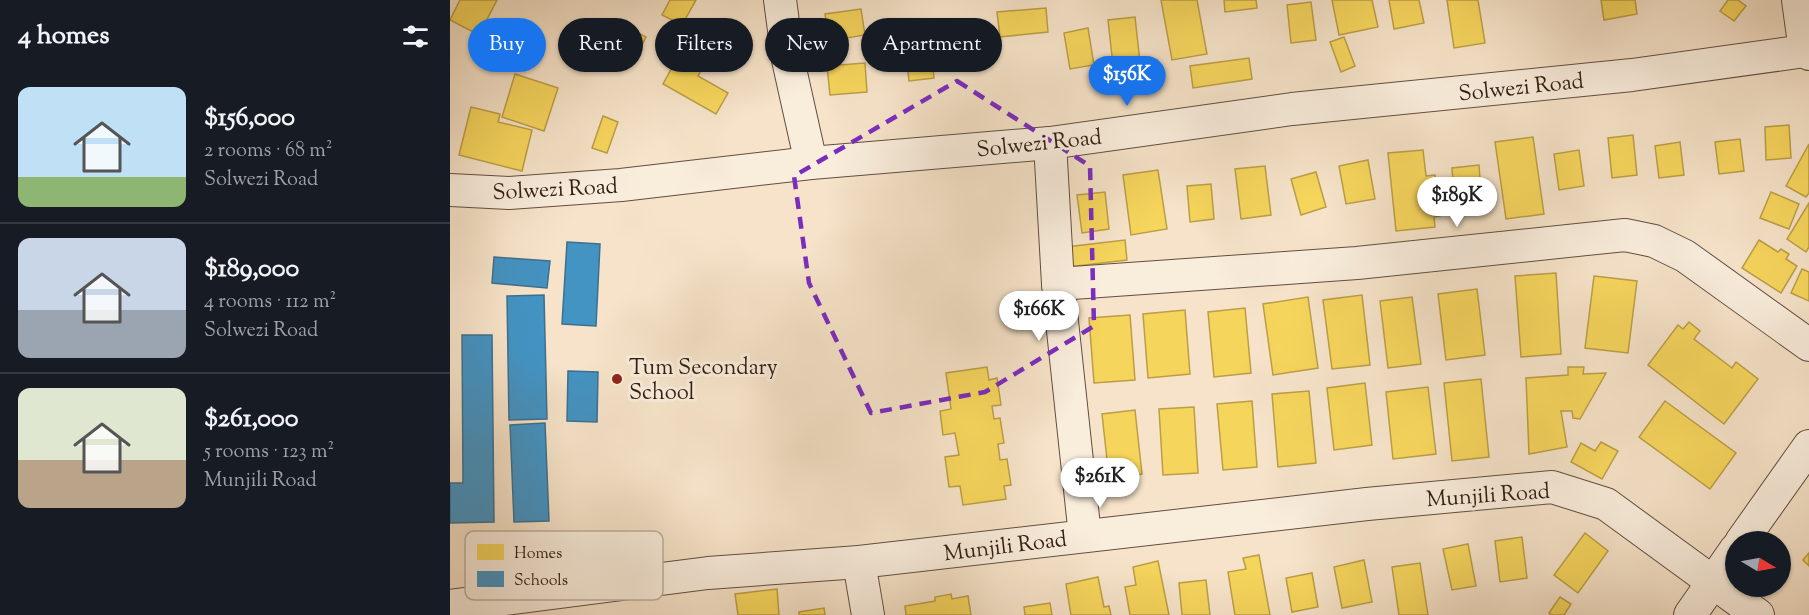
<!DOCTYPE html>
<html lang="en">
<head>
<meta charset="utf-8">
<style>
  :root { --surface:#171b24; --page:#20242c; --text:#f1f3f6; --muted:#9ea1a6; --line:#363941; --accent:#1a73e8 }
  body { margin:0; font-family:"Sorts Mill Goudy",serif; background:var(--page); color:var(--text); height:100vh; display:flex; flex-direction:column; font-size:22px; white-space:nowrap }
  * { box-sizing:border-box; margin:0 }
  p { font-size:20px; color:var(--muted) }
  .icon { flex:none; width:33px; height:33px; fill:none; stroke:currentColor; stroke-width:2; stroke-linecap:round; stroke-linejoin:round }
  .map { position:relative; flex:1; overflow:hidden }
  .panel { display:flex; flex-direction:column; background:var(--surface); width:450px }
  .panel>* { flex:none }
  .banner { position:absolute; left:18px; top:18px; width:570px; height:54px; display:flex; gap:12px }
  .needle { width:39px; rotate:100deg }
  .controls { position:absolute; left:1275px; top:531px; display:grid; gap:12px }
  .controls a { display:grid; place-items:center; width:66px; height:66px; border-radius:50%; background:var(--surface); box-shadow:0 2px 4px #0004; font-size:30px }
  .price { position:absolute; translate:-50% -51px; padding:0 14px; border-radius:21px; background:#fff; color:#222; font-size:20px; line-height:39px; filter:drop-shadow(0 2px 3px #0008) }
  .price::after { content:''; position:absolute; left:50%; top:36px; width:18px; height:14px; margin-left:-9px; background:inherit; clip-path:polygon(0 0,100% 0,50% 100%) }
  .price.current { background:var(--accent); color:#fff }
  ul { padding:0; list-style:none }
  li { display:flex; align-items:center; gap:18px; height:150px; padding:0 18px }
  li+li { border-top:2px solid var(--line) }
  li span { display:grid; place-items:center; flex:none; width:168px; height:120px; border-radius:12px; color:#555 }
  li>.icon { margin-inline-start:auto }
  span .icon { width:72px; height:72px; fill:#fffc; stroke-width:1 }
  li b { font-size:26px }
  h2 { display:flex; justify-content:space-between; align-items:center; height:72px; padding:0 18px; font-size:26px }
  .chip { padding:0 21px; border-radius:27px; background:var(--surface); box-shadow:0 2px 4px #0004; font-size:21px; line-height:54px }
  .chip.current { background:var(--accent); color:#fff }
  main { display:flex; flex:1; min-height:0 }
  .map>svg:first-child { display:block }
</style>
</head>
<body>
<main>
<section class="panel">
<h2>4 homes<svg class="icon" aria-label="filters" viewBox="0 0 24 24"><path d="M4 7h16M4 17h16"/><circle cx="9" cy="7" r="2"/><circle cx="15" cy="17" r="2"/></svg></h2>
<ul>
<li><span style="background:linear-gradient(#bfe0f5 75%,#8fb573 0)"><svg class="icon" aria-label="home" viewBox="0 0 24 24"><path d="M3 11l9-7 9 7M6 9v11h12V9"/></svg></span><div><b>$156,000</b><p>2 rooms · 68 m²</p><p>Solwezi Road</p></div></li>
<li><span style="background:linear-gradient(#c9d6e8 60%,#9aa5b1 0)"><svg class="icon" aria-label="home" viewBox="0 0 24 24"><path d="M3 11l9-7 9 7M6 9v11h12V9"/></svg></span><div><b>$189,000</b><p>4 rooms · 112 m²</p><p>Solwezi Road</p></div></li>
<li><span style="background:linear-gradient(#dfe7d0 60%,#b9a48a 0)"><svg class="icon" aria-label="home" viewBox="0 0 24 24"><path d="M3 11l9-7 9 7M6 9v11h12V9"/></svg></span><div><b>$261,000</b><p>5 rooms · 123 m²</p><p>Munjili Road</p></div></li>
</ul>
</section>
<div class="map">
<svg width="1359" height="615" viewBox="0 0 1359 615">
  <rect width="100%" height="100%" fill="#f6e3c9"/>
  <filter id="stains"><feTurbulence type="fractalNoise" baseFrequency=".00333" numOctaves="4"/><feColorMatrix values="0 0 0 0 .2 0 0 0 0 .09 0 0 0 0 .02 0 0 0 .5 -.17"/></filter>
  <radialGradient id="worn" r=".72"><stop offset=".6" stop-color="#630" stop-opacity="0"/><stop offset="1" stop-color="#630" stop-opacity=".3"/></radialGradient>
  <!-- homes -->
  <g fill="#f6d55c" stroke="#bb9e46" stroke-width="1.5">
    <polygon points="10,0 47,0 29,35 0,20"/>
    <polygon points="220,0 246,0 232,25 212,15"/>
    <polygon points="711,0 747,0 757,54 722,60"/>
    <polygon points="774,0 806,0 807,8 775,12"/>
    <polygon points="882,0 922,0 928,27 889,35"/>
    <polygon points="939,0 969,0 974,23 944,29"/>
    <polygon points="997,0 1028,0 1035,43 1004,48"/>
    <polygon points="1151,0 1185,0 1187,14 1154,20"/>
    <polygon points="1278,0 1288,0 1296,6 1284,21 1270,11"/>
    <polygon points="861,2 866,40 841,43 837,5"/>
    <polygon points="596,8 598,32 550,37 547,12"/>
    <polygon points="411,9 415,35 379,41 375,14"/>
    <polygon points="685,17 692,80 665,83 658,20"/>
    <polygon points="165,21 196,37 183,63 151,46"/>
    <polygon points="244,28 268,41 248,76 278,93 266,114 213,84"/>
    <polygon points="638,28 644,65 620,69 614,33"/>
    <polygon points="894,37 905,66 891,72 880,42"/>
    <polygon points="531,38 533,69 513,70 511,40"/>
    <polygon points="480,41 484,78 459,81 455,44"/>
    <polygon points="799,58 802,79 743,88 740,66"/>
    <polygon points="415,63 417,92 380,95 377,66"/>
    <polygon points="65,74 108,88 94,131 52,117"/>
    <polygon points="21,107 50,114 48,122 82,130 72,171 9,155"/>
    <polygon points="153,116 168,122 157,153 142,148"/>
    <polygon points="1339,125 1341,158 1316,160 1315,127"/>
    <polygon points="1183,135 1187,175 1162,178 1158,138"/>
    <polygon points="1083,137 1094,214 1056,219 1045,142"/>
    <polygon points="1290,139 1294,171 1269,174 1265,142"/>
    <polygon points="1230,142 1234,175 1209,178 1205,146"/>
    <polygon points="1359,144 1359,193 1356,197 1336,186"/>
    <polygon points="973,150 976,176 985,175 990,216 984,217 985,227 946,231 938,153"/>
    <polygon points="1129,150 1134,186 1109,190 1104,154"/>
    <polygon points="918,160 925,199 896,204 889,166"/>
    <polygon points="1029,165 1031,192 1004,195 1002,168"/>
    <polygon points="815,166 821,215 791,219 785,169"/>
    <polygon points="708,170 717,229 681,235 673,175"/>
    <polygon points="866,172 876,207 851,215 841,179"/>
    <polygon points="761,184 764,219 740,222 737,186"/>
    <polygon points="655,192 659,229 632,233 627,195"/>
    <polygon points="1321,192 1349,204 1339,229 1310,218"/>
    <polygon points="1359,203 1359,247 1356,252 1337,239"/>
    <polygon points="675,240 677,260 618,267 616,247"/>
    <polygon points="1309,240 1328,252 1331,249 1339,254 1336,259 1347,266 1331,293 1292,268"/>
    <polygon points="1352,269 1359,272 1359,301 1341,293"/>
    <polygon points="1106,273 1111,354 1071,357 1065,276"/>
    <polygon points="1144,276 1187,281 1178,353 1135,348"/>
    <polygon points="1027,289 1035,355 996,360 988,294"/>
    <polygon points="912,295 920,365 882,369 873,300"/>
    <polygon points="858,297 868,368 823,375 813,304"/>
    <polygon points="962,297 971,364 938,368 930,301"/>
    <polygon points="795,308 801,373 764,377 758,312"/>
    <polygon points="735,310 740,374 698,378 693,314"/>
    <polygon points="680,315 685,380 644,383 639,318"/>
    <polygon points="1239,322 1250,331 1244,339 1282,368 1286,362 1308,379 1274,424 1198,365 1228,325 1233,329"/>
    <polygon points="537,367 539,380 547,378 551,405 542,406 544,419 550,418 554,443 548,444 550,460 557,459 561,485 554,486 556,499 513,505 510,486 499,487 495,457 509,455 505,433 493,435 490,411 501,409 496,373"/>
    <polygon points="1118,367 1134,367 1133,374 1156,373 1130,419 1123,418 1122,411 1111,411 1117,447 1079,454 1076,378 1118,375"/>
    <polygon points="1031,379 1039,457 1002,461 994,383"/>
    <polygon points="915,383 922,445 884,450 877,388"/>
    <polygon points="978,387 986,454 943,459 936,392"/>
    <polygon points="859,391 866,463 828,467 822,394"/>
    <polygon points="802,401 807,467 773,470 767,404"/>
    <polygon points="1215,401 1286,453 1260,489 1189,437"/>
    <polygon points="744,407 748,473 713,475 709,409"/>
    <polygon points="685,410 692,474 659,478 652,414"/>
    <polygon points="1151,442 1168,451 1152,479 1121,462 1131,443 1145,451"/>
    <polygon points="1135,533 1158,551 1128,593 1104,575"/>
    <polygon points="1072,537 1077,578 1050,582 1045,541"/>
    <polygon points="1018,544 1026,586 1002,590 993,549"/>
    <polygon points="1359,553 1359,566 1353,560"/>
    <polygon points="809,555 820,615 785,615 778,572 796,569 793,558"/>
    <polygon points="914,560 922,602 892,608 884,567"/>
    <polygon points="708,561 719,615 680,615 675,587 686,585 683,567"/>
    <polygon points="970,563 978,615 949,615 942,567"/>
    <polygon points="862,573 868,607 842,612 836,578"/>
    <polygon points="648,577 654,607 659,606 661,615 621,615 616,584"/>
    <polygon points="756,580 760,615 732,615 729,583"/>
    <polygon points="327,589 329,615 288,615 285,594"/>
    <polygon points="501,594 502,599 518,596 521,615 456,615 455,606 485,601 485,597"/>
    <polygon points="1110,597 1121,604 1114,615 1102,615 1099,613"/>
    <polygon points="600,603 602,615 575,615 574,607"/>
    <polygon points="374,608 375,615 349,615 349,612"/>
  </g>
  <!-- schools -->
  <g fill="#4393c3" stroke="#3e6f8e" stroke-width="1.5">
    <polygon points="117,242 150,244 146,326 112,324"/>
    <polygon points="44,257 100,261 97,288 42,283"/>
    <polygon points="94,295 97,419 59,420 57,296"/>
    <polygon points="12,335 42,335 44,522 0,523 0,483 13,483"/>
    <polygon points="118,371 148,372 147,422 117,421"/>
    <polygon points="95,423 99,521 64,522 60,425"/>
  </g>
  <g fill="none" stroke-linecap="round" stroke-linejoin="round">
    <!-- minor casing -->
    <g stroke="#624e40" stroke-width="34">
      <g id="minor">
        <polyline points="330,0 338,60 361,163"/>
        <polyline points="1348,0 1355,51 1359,54"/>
        <polyline points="600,143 608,284 635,536"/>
        <polyline points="0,190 59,193 171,185 361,163 600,143 842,109 1182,75 1355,51"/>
        <polyline points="608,284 907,263 1175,235 1204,241 1235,256 1359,345"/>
        <polyline points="1291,542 1359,446"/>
        <polyline points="409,562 418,615"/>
        <polyline points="0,606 258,573 409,562 917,504 1102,487 1156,504 1308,615"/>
        <polyline points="1240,615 1286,549"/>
      </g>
    </g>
    <!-- minor -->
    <use href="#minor" stroke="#f9eddc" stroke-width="32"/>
  </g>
  <!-- marked area -->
  <path fill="none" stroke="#7b2cbf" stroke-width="4.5" stroke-dasharray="12 8" stroke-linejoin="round" d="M507 81 640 166 644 326 535 392 421 413 359 283 344 176Z"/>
  <!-- markers -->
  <circle fill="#8f2418" stroke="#f9eddc" stroke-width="2" cx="167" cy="379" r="6"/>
  <g text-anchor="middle" stroke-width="6" stroke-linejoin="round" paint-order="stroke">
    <!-- street labels -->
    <g font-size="22" fill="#311c13" stroke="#f9eddc">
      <text transform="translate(1071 86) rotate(-6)" y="8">Solwezi Road</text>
      <text transform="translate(589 142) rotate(-6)" y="8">Solwezi Road</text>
      <text transform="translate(105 188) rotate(-3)" y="8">Solwezi Road</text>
      <text transform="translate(1038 494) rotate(-4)" y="8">Munjili Road</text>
      <text transform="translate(555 545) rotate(-7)" y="8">Munjili Road</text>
    </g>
    <!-- poi labels -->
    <g font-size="22" fill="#311c13" stroke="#f9eddc" text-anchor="start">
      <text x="179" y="374">Tum Secondary<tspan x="179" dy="25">School</tspan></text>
    </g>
  </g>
  <!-- legend -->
  <rect x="15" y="531" width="198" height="69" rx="9" fill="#f9eddc" stroke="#bdaea0" stroke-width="1.5"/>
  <rect x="27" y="544" width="27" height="16" fill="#f6d55c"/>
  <rect x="27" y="571" width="27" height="16" fill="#4393c3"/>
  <g font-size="16" fill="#311c13">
    <text x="64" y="558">Homes</text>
    <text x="64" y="585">Schools</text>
  </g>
  <rect width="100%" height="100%" filter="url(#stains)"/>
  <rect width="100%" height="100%" fill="url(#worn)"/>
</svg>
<div class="controls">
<a><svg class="needle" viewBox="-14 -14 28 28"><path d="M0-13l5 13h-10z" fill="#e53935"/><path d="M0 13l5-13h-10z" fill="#9ea1a6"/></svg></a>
</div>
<b class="price current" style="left:677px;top:107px">$156K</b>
<b class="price" style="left:1007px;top:228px">$189K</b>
<b class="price" style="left:589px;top:342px">$166K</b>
<b class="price" style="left:650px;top:509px">$261K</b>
<div class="banner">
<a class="chip current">Buy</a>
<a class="chip">Rent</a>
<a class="chip">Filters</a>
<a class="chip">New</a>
<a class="chip">Apartment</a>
</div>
</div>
</main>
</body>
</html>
